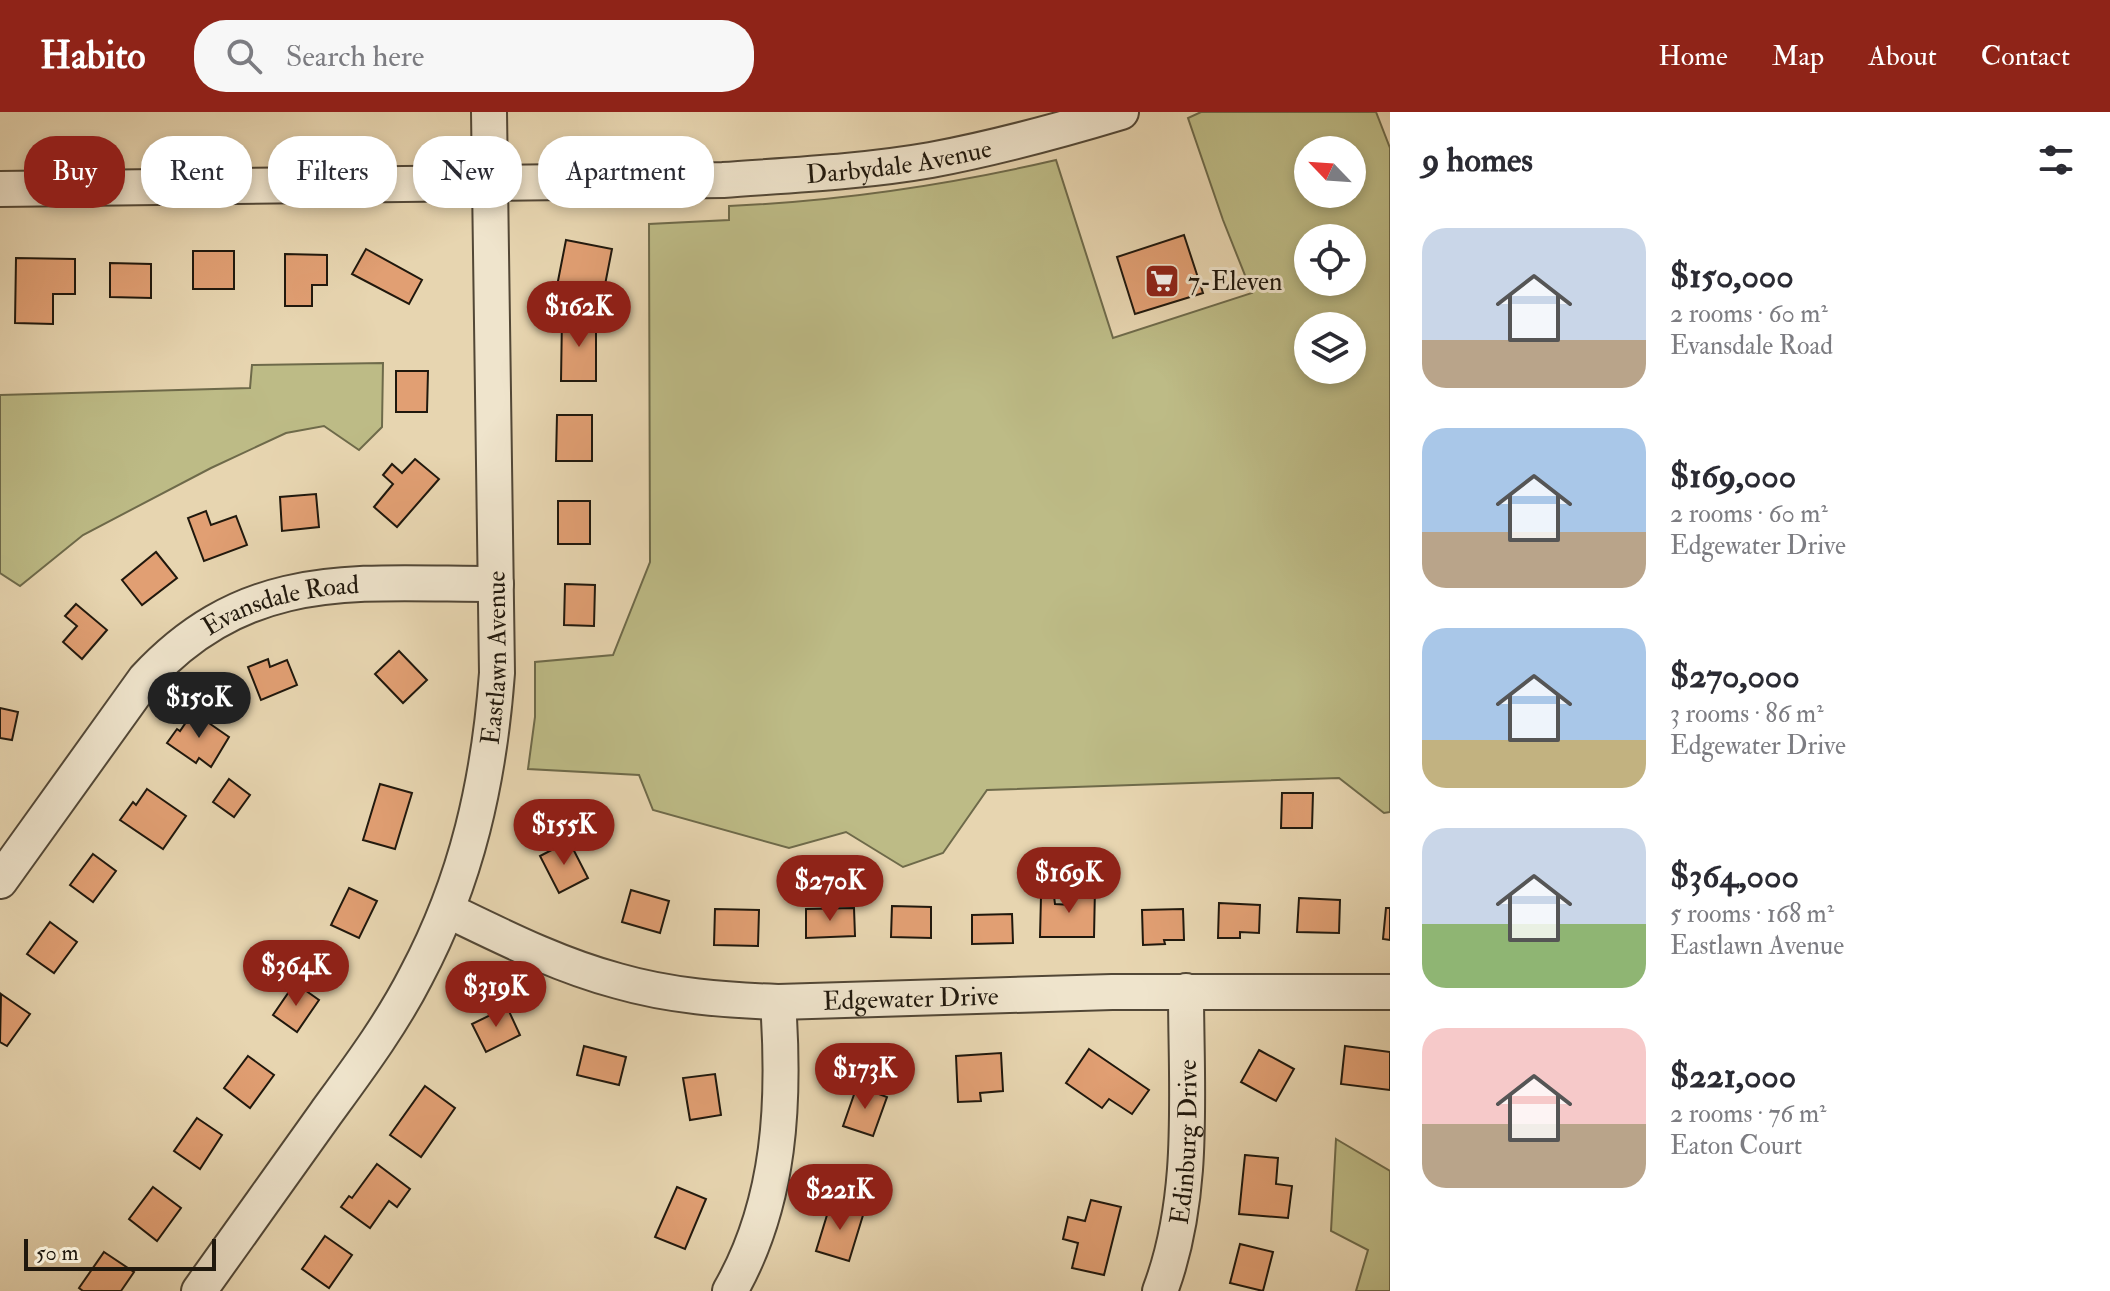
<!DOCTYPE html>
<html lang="en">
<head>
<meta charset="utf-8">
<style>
  :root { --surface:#fff; --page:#f7f7f7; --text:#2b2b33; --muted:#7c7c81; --accent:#8f2418 }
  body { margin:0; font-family:"IM FELL Double Pica",serif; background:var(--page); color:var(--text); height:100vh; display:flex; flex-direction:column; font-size:30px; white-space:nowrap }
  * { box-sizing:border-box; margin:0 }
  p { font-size:26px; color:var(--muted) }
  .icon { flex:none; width:44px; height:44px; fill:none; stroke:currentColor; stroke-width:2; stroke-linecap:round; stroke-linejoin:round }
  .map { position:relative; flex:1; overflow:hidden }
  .drawer { display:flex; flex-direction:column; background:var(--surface); width:720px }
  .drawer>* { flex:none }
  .guide { position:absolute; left:24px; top:24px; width:760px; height:72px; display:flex; gap:16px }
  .needle { width:52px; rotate:295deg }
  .fabs { position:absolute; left:1294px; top:24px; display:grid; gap:16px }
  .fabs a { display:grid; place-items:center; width:72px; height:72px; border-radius:50%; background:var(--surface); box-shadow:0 4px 12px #0003; font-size:40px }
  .scale { position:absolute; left:24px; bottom:20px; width:192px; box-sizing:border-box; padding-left:8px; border:4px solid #20180d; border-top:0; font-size:22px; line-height:28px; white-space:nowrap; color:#20180d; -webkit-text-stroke:6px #efe4cc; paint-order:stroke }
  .price { position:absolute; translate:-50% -68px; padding:0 18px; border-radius:28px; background:var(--accent); color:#fff; font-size:26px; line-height:52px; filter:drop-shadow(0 2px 4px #0008) }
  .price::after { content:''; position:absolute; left:50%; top:48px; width:24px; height:18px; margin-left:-12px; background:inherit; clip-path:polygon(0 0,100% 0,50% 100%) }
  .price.current { background:#222; color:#fff }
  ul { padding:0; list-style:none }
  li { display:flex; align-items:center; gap:24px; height:200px; padding:0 32px }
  li span { display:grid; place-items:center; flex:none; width:224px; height:160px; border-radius:24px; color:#555 }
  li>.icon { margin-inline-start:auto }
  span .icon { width:96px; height:96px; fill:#fffc; stroke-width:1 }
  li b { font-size:34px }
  h2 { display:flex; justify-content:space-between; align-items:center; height:96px; padding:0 32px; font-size:34px }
  .tag { padding:0 28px; border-radius:32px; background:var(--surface); box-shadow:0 4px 12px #0003; font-size:28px; line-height:72px }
  .tag.current { background:var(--accent); color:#fff }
  header { display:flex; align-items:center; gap:48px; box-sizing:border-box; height:112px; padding:0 40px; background:var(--accent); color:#fff }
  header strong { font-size:38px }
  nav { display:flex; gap:44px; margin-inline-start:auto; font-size:28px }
  .search { width:560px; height:72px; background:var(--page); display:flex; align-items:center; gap:20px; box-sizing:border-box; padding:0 28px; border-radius:32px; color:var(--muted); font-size:30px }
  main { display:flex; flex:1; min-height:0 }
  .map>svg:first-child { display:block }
</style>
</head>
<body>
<header>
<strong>Habito</strong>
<div class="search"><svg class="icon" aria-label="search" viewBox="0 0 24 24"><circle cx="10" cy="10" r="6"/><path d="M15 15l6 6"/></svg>Search here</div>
<nav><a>Home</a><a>Map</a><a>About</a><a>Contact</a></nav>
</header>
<main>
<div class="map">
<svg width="1390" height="1179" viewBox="0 0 1390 1179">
  <rect width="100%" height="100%" fill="#e7d5b0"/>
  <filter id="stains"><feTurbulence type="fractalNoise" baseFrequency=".0025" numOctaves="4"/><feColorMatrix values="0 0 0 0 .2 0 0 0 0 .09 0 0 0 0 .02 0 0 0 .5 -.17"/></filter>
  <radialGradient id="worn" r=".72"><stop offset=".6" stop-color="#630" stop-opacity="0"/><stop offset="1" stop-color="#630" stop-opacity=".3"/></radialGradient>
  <!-- green -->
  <g fill="#bdbb86" stroke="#6e6a4a" stroke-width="2" fill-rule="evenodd">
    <path d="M1201 0H1376L1390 36V700L1384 701 1339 666 987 678 943 741 903 755 846 720 789 736 653 698 639 663 528 657 535 605V550L613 543 650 450 649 112 729 108V94C840 89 948 73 1056 48L1113 226 1252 181 1223 108 1188 6ZM1308 38H1352V82H1308ZM1308 126H1352V170H1308ZM1308 214H1352V258H1308Z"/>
    <polygon points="383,251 382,315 359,338 324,314 286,321 211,356 83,423 20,474 0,461 0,283 250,276 252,253"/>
    <polygon points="1336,1027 1390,1059 1390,1179 1356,1179 1368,1138 1331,1119"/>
  </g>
  <!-- building -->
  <g fill="#e19f73" stroke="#20180d" stroke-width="2">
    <polygon points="1184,123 1203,181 1135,202 1117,145"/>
    <polygon points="566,128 612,137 603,183 557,174"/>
    <polygon points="366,137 422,168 409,192 352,162"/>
    <rect x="193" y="139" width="41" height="38"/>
    <polygon points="285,142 327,143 327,173 312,173 312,194 285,194"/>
    <polygon points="16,146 75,147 75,182 53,182 53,212 15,211"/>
    <polygon points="110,151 151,152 151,186 110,185"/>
    <polygon points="562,204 596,204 596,269 561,269"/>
    <polygon points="396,259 428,259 427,300 396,300"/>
    <polygon points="557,303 592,303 592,349 556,349"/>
    <polygon points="415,347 439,367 397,415 374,395 393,372 383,363 392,352 402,361"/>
    <polygon points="316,382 319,415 282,419 280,385"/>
    <rect x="558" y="389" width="32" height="43"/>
    <polygon points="206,399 211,413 236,404 247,433 204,449 188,406"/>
    <polygon points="156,440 177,466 142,493 122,468"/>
    <polygon points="565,472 595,473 594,514 564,513"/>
    <polygon points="76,492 107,518 82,547 63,530 77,514 65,504"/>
    <polygon points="399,539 427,568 403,591 375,562"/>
    <polygon points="268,547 270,555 287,548 297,573 261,588 248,555"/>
    <polygon points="0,596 18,600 12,628 0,626"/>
    <polygon points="193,600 229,625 211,655 199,646 196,651 167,631 177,617 180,619"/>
    <polygon points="229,667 250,683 234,705 213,690"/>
    <polygon points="380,672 412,681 395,737 363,728"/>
    <polygon points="147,677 186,704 163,737 120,708 133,690 136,693"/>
    <polygon points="1282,681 1313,681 1312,716 1281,716"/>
    <polygon points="569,729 588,766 559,781 540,744"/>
    <polygon points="93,742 116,759 93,790 70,773"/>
    <polygon points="1073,775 1095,775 1094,825 1040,825 1041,784 1054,784 1055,792 1072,793"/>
    <polygon points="349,776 377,789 359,826 331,813"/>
    <polygon points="631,778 669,789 660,821 622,810"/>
    <polygon points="1299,786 1340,788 1339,821 1297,820"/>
    <polygon points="1219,791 1260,793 1259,821 1240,820 1240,826 1218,826"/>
    <polygon points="892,794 931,795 931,826 891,825"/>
    <polygon points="854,796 855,824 806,826 806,797"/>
    <polygon points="1386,796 1390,796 1390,828 1383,827"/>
    <polygon points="715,797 759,798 758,834 714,833"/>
    <polygon points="1183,797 1184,828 1164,828 1165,832 1143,833 1142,798"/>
    <polygon points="1012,802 1013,831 972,832 972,803"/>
    <polygon points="50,810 77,830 54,861 27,842"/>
    <polygon points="295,871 319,888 297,920 273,903"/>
    <polygon points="1,882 30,902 7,934 0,930"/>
    <polygon points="507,895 520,923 486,940 472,912"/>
    <polygon points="584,934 626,945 619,973 577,963"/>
    <polygon points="1345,934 1390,940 1390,978 1341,972"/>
    <polygon points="1089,937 1149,978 1132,1002 1109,987 1102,996 1066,971"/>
    <polygon points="1259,938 1294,957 1276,989 1241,970"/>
    <polygon points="1001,941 1003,979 980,981 981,989 958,990 956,944"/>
    <polygon points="248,944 274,963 250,996 224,976"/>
    <polygon points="715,962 721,1003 690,1008 683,966"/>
    <polygon points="425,974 455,996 421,1045 390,1023"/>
    <polygon points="857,974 887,985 873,1024 843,1014"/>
    <polygon points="197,1006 222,1023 200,1057 174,1039"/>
    <polygon points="1245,1043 1278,1046 1276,1072 1292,1074 1288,1106 1239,1102"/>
    <polygon points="377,1052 410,1077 397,1095 389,1089 370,1116 341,1095 349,1084 352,1086"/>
    <polygon points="153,1075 181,1096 157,1129 129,1107"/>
    <polygon points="677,1075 706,1087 685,1137 655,1125"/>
    <polygon points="1091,1088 1121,1095 1104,1163 1072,1156 1078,1131 1063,1127 1068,1105 1085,1109"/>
    <polygon points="831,1090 864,1100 849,1149 816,1139"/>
    <polygon points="325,1124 352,1143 329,1176 302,1157"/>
    <polygon points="1240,1132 1273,1140 1263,1179 1230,1171"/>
    <polygon points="104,1140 134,1160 121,1179 83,1179 79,1176"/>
  </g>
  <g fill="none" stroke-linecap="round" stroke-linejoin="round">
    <!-- minor casing -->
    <g stroke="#524736" stroke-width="38">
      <g id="minor">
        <path id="s1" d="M0 77 723 68C792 63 862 60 931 48 995 36 1058 19 1121 0"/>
        <path id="s2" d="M0 769 145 567C249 455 357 472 496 472"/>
        <path id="s3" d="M447 798C503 825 558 853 618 869 670 884 724 888 778 890L1112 880H1390"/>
        <path id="s4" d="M199 1179C241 1120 284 1060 326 1001 358 957 391 913 416 864 467 768 489 669 497 561L489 0"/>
        <path d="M730 1179C781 1090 785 989 778 890"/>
        <path id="s5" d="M1160 1179C1196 1084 1186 979 1186 879"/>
      </g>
    </g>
    <!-- minor -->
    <use href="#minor" stroke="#efe4cc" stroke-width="34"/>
  </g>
  <!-- icons -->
  <defs>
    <g id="supermarket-square" transform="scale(1.8)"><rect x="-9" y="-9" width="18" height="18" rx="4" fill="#8f2418" stroke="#efe4cc"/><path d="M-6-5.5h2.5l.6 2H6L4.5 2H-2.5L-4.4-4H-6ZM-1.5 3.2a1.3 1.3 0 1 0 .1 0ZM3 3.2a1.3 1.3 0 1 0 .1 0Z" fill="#fff"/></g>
  </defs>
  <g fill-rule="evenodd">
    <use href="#supermarket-square" x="1162" y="169"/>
  </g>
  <g text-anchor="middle" stroke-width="6" stroke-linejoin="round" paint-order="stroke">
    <!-- street labels -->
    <g font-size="26" fill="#20180d" stroke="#efe4cc">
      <text dy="9" stroke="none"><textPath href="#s1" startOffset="900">Darbydale Avenue</textPath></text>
      <text dy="9" stroke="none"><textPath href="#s2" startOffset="408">Evansdale Road</textPath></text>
      <text dy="9" stroke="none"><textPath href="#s4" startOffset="714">Eastlawn Avenue</textPath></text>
      <text dy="9" stroke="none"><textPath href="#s3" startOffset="480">Edgewater Drive</textPath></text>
      <text dy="9" stroke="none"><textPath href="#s5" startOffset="152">Edinburg Drive</textPath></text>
    </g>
    <!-- poi labels -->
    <g font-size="26" fill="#20180d" stroke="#efe4cc" text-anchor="start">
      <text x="1188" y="178">7-Eleven</text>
    </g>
  </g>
  <rect width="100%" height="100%" filter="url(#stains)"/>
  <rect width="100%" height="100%" fill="url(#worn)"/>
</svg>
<div class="fabs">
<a><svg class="needle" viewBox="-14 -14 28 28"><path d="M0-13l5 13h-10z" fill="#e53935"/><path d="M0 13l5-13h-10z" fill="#7c7c81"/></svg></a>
<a><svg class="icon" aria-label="locate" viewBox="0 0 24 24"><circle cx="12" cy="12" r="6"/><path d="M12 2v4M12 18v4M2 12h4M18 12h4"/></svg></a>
<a><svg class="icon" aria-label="layers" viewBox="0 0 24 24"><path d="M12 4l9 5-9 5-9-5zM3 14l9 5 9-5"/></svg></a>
</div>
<div class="scale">50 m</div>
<b class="price" style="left:579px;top:237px">$162K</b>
<b class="price current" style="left:199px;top:628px">$150K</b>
<b class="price" style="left:564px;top:755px">$155K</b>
<b class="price" style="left:1069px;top:803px">$169K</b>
<b class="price" style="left:830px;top:811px">$270K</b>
<b class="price" style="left:296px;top:896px">$364K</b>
<b class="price" style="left:496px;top:917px">$319K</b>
<b class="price" style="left:865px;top:999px">$173K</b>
<b class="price" style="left:840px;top:1120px">$221K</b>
<div class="guide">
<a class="tag current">Buy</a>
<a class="tag">Rent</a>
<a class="tag">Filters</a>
<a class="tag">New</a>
<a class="tag">Apartment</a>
</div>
</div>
<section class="drawer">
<h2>9 homes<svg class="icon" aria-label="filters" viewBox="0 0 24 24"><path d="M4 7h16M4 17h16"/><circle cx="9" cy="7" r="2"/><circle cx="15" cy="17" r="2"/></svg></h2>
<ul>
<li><span style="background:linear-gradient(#c9d6e8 70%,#b9a48a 0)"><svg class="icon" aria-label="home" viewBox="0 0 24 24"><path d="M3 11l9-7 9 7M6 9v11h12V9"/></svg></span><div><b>$150,000</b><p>2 rooms · 60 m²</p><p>Evansdale Road</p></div></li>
<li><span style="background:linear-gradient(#a9c7e8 65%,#b9a48a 0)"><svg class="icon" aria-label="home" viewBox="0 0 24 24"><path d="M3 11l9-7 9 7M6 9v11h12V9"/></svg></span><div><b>$169,000</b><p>2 rooms · 60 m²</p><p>Edgewater Drive</p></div></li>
<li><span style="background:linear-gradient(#a9c7e8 70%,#c2b280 0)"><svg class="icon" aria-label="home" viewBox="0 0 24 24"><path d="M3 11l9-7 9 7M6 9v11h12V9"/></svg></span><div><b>$270,000</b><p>3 rooms · 86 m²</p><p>Edgewater Drive</p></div></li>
<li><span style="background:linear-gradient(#c9d6e8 60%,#8fb573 0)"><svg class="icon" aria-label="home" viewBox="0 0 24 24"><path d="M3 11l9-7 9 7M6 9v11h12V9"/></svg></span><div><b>$364,000</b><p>5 rooms · 168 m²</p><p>Eastlawn Avenue</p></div></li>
<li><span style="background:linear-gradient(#f6c9c9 60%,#b9a48a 0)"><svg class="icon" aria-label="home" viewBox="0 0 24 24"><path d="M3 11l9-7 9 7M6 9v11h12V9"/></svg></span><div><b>$221,000</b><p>2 rooms · 76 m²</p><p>Eaton Court</p></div></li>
</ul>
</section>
</main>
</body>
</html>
